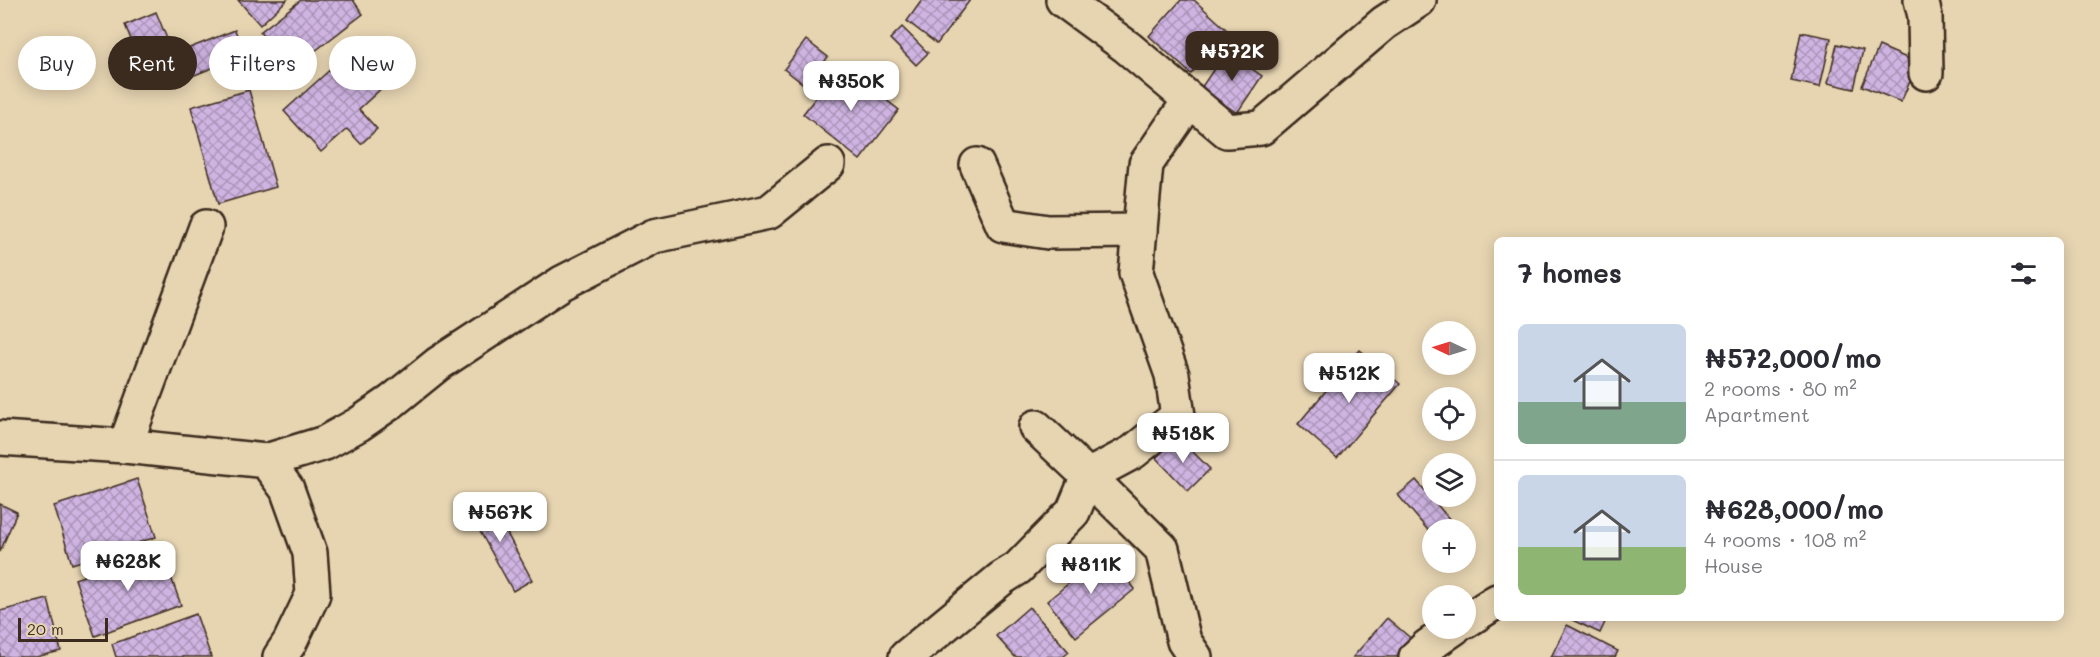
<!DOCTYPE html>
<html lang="en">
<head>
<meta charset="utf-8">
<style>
  :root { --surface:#fff; --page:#f7f7f7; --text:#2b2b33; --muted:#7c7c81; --line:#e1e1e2; --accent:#3b2a1e }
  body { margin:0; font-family:Mali,sans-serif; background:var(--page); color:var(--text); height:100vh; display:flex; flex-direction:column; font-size:22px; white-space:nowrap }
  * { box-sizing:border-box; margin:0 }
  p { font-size:20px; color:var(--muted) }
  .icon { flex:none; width:33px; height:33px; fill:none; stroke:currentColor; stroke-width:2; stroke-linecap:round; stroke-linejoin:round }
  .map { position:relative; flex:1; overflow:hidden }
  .side { position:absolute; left:1494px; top:237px; width:570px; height:384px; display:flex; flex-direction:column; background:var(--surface); border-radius:9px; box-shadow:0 3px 15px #0003 }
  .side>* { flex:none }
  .guide { position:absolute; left:18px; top:36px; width:570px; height:54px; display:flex; gap:12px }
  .needle { width:39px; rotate:274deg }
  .buttons { position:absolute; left:1422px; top:321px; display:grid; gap:12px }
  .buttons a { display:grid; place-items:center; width:54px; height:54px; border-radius:50%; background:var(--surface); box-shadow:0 3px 15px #0003; font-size:30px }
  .scale { position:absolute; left:18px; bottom:15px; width:90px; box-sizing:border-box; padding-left:6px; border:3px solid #3b2a1e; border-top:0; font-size:16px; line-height:21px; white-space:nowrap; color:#3b2a1e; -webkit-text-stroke:4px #e7d5b2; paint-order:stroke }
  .price { position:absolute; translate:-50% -51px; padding:0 14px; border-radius:12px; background:#fff; color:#222; font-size:20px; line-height:39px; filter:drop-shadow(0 2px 3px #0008) }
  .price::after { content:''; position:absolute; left:50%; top:36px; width:18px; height:14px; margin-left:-9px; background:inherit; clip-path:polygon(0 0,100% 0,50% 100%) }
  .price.active { background:var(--accent); color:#fff }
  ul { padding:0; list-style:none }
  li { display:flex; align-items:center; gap:18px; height:150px; padding:0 24px }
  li+li { border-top:2px solid var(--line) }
  li span { display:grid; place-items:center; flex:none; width:168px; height:120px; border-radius:9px; color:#555 }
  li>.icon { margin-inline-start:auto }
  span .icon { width:72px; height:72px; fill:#fffc; stroke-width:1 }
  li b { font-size:26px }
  h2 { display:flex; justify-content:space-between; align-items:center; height:72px; padding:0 24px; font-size:26px }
  .pill { padding:0 21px; border-radius:27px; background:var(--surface); box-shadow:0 3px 15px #0003; font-size:21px; line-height:54px }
  .pill.active { background:var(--accent); color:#fff }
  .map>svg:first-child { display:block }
</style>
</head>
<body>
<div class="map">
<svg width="2100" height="657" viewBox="0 0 2100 657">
  <defs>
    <pattern id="building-cross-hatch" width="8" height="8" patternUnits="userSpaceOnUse" patternTransform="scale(1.5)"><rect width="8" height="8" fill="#cfb4e2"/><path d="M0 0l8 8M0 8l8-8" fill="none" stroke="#a993b7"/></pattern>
  </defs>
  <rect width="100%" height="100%" fill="#e7d5b2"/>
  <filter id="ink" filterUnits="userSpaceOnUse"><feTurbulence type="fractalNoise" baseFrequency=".0167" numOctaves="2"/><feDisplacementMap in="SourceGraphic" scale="12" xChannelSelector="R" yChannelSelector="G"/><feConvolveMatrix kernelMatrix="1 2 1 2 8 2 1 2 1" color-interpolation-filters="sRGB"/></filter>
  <g filter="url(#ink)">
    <!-- building -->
    <g fill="url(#building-cross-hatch)" stroke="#3b2a1e" stroke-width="1.5">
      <polygon points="238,0 287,0 260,25"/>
      <polygon points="301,0 353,0 363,14 289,71 260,32"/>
      <polygon points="922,0 970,0 937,44 907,21"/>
      <polygon points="1181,0 1194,0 1228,31 1191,74 1149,36"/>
      <polygon points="156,12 170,46 139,59 125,25"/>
      <polygon points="902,27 928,53 916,65 890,39"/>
      <polygon points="235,30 245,55 192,76 182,51"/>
      <polygon points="1801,32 1831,38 1820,87 1791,81"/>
      <polygon points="363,40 395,76 359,109 377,129 361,144 347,129 321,152 284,111"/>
      <polygon points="806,40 828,57 806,86 784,69"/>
      <polygon points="1837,44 1863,50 1854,89 1828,83"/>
      <polygon points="1879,46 1918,63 1901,102 1862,86"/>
      <polygon points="1226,51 1262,76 1237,113 1201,88"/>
      <polygon points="841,65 899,110 860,160 803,114"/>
      <polygon points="249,90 276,187 218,204 191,107"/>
      <polygon points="1360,350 1400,384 1337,458 1298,424"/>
      <polygon points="1177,436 1210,469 1188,491 1156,458"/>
      <polygon points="137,479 156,537 72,564 54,506"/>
      <polygon points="1416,480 1451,521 1441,530 1432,530 1432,535 1398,495"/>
      <polygon points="487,496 532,580 513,591 467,508"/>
      <polygon points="0,504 17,512 0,552"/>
      <polygon points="161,549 181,605 95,636 75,579"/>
      <polygon points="1106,553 1135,589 1076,637 1047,601"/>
      <polygon points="48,599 61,651 36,657 0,657 0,611"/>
      <polygon points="1029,607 1069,652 1063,657 1015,657 996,636"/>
      <polygon points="196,614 211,657 116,657 112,644"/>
      <polygon points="1387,618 1414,641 1400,657 1353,657"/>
      <polygon points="1568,618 1607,618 1600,633"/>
      <polygon points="1567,625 1618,651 1615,657 1551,657"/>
    </g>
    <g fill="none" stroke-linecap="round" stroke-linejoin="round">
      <!-- minor casing -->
      <g stroke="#3b2a1e" stroke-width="38">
        <g id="minor">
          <polyline points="1063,0 1127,47 1227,131 1261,128 1384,23 1419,0"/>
          <polyline points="1921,0 1925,16 1926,73"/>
          <polyline points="1190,100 1146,164 1136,273 1172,375 1178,416 1133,452 1088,476 1162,549 1184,641 1195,657"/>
          <polyline points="977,165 1003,225 1048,232 1140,231"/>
          <polyline points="0,438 125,446 266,461 325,443 359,424 391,402 438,364 562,283 654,236 769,212 828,164"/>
          <polyline points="125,446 206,227"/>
          <polyline points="266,461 287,489 310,553 313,594 290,642 280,657"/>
          <polyline points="1466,621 1497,601"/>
          <polyline points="906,657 1002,578 1018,568 1073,512 1088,476 1036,427"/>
          <polyline points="1416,657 1428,646 1454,628"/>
        </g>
      </g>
      <!-- minor -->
      <use href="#minor" stroke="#e7d5b2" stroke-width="33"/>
    </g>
  </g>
</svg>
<div class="buttons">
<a><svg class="needle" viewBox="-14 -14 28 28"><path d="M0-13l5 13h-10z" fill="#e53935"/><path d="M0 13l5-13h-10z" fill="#7c7c81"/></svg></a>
<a><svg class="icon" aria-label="locate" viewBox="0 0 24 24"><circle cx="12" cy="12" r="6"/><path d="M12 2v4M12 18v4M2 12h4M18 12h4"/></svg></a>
<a><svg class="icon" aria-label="layers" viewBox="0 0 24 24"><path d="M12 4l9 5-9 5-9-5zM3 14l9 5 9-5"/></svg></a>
<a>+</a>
<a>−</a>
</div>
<div class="scale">20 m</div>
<b class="price active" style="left:1232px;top:82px">₦572K</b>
<b class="price" style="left:851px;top:112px">₦350K</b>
<b class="price" style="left:1349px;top:404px">₦512K</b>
<b class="price" style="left:1183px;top:464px">₦518K</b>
<b class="price" style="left:500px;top:543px">₦567K</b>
<b class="price" style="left:128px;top:592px">₦628K</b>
<b class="price" style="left:1091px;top:595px">₦811K</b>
<div class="guide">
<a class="pill">Buy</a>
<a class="pill active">Rent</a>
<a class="pill">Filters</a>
<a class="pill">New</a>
</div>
<section class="side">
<h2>7 homes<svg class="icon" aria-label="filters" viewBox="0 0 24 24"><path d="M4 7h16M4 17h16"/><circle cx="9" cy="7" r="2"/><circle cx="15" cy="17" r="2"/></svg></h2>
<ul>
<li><span style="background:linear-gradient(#c9d6e8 65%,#7fa58c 0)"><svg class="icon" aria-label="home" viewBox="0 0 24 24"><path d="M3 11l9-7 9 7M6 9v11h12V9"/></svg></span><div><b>₦572,000/mo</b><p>2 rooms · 80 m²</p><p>Apartment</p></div></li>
<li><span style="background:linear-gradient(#c9d6e8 60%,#8fb573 0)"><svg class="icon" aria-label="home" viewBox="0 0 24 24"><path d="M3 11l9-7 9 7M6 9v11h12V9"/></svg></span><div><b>₦628,000/mo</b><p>4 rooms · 108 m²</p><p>House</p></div></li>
</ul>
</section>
</div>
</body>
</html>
